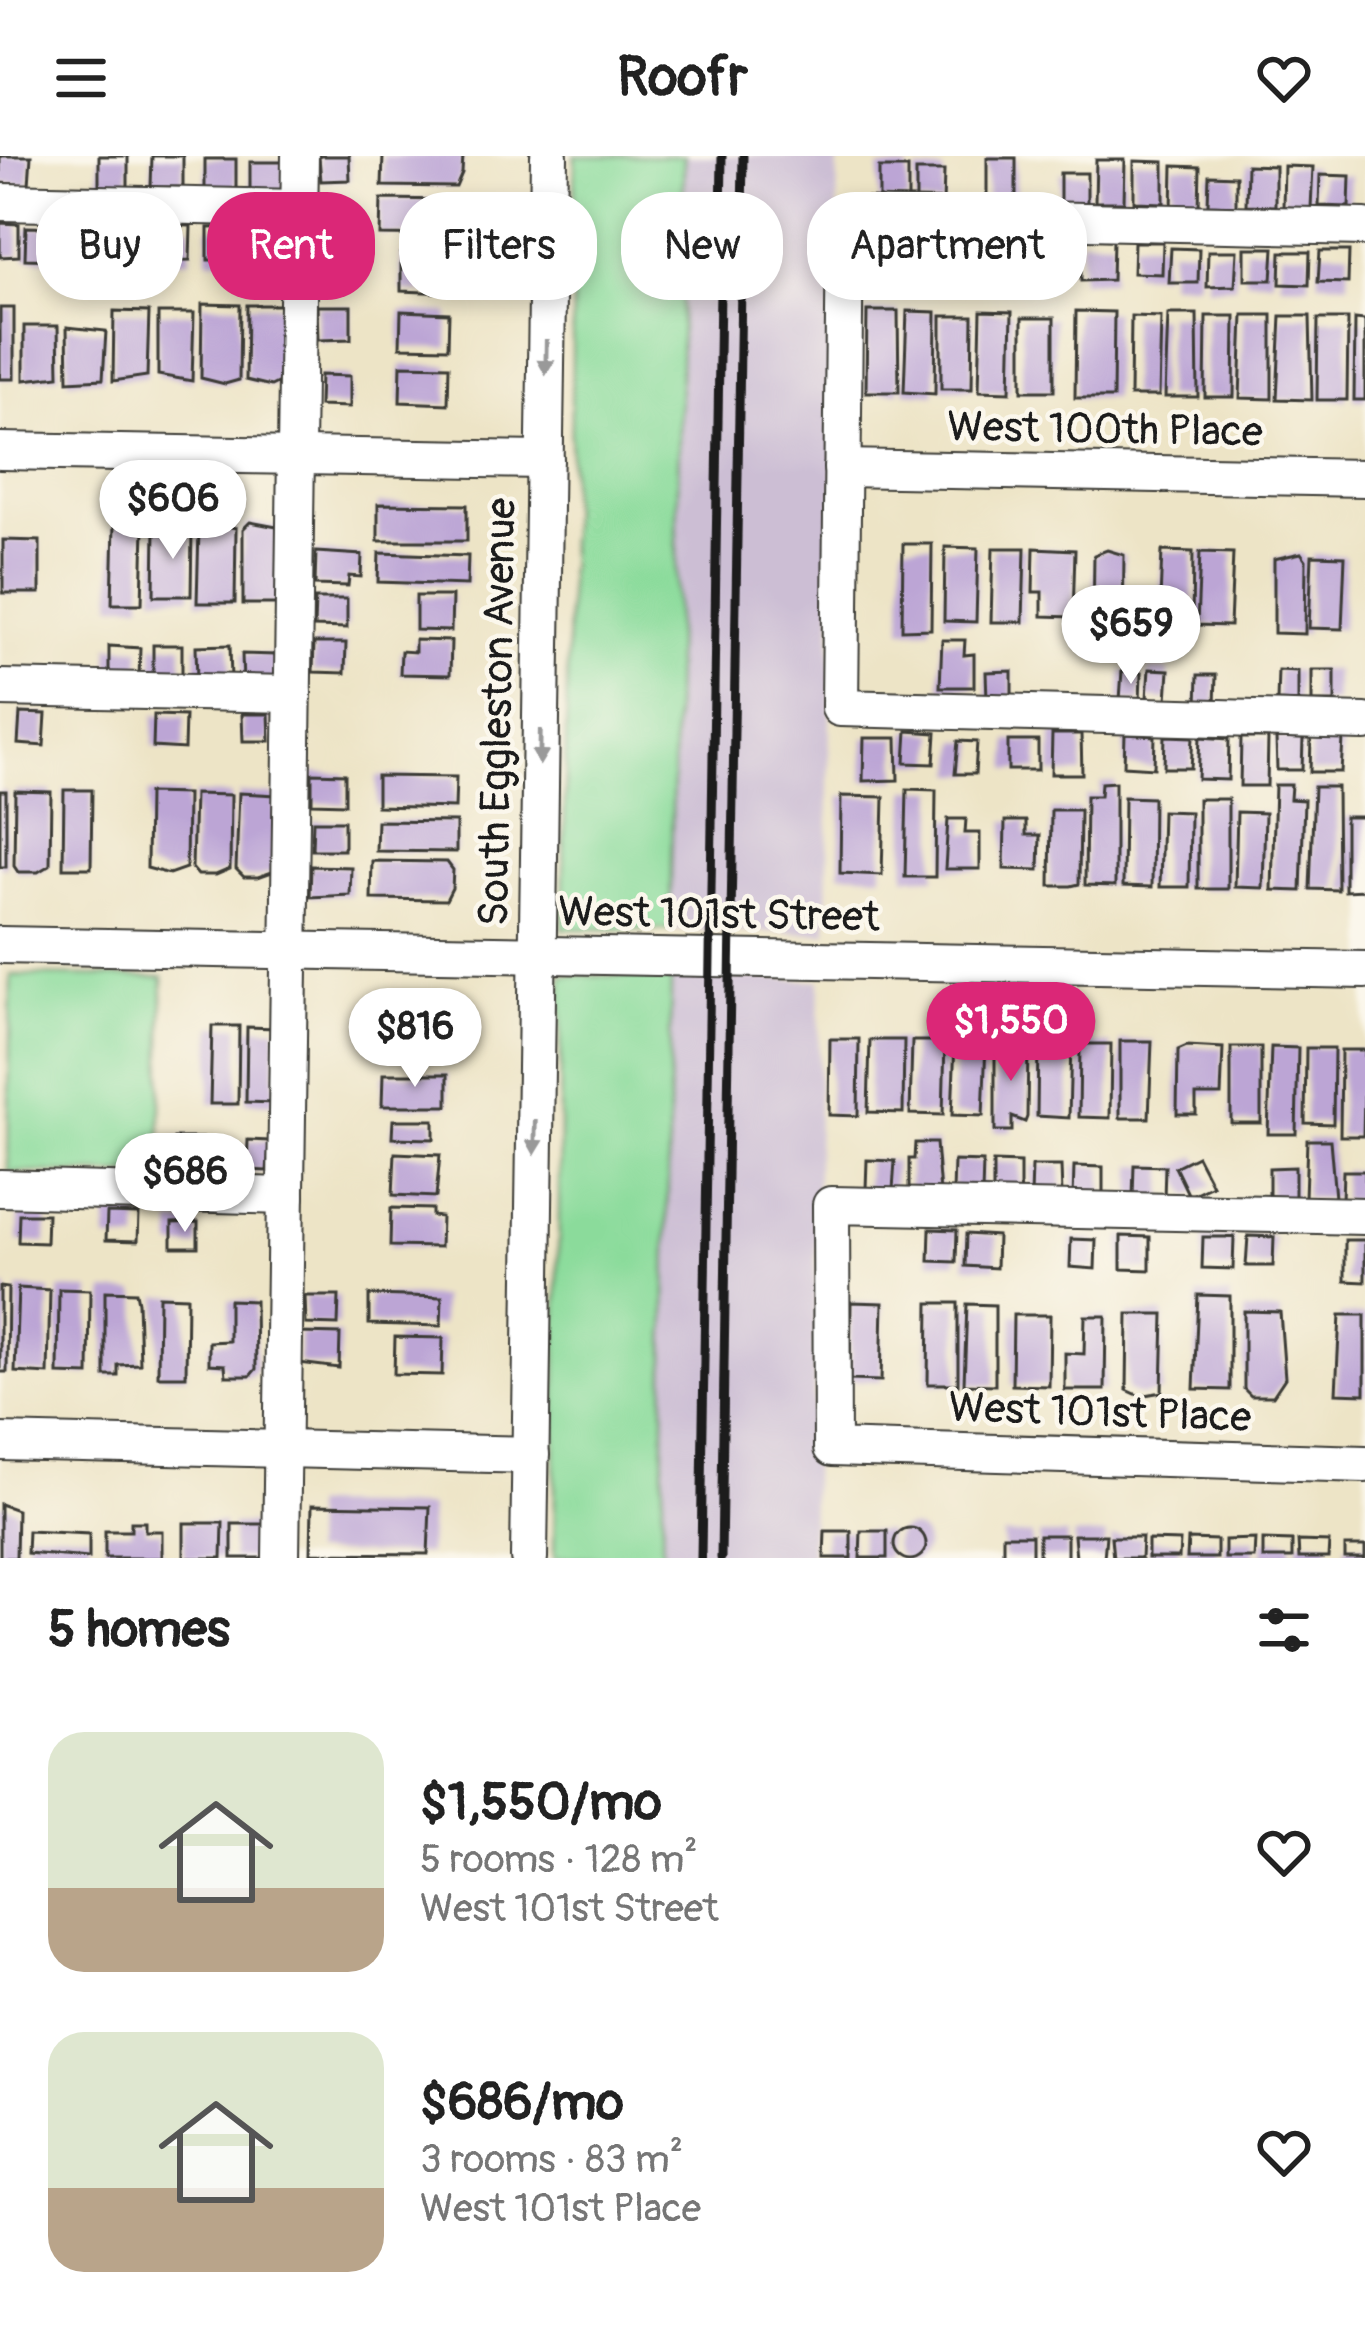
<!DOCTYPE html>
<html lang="en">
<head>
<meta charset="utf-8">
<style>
  :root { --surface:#fff; --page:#f2f2f2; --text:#222; --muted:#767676; --accent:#db2777 }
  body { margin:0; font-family:Pangolin,sans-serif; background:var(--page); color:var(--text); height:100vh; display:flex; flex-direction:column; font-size:45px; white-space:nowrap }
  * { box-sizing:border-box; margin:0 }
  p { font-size:39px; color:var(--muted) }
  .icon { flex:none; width:66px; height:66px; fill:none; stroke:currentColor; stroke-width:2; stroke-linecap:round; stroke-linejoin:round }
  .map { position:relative; height:1402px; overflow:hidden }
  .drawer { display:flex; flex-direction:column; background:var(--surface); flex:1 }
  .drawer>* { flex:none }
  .hud { position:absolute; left:36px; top:36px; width:1293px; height:108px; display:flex; gap:24px }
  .price { position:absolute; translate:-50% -102px; padding:0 27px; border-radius:42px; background:#fff; color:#222; font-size:39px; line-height:78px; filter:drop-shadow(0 3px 6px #0008) }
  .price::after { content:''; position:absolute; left:50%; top:72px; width:36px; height:27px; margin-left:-18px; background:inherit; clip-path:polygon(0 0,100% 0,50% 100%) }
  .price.selected { background:var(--accent); color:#fff }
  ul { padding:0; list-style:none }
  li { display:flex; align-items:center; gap:36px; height:300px; padding:0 48px }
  li span { display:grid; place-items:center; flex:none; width:336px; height:240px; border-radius:36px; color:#555 }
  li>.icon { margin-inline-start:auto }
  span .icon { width:144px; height:144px; fill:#fffc; stroke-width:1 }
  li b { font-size:51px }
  h2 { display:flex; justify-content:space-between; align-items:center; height:144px; padding:0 48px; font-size:51px }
  .chip { padding:0 42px; border-radius:48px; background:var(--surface); box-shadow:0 6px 18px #0003; font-size:42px; line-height:108px }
  .chip.selected { background:var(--accent); color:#fff }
  header { display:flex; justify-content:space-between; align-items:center; height:156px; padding:0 48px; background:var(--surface); font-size:54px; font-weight:700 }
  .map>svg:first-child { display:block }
</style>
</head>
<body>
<header><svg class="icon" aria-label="menu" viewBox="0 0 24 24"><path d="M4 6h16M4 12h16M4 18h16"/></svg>Roofr<svg class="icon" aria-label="heart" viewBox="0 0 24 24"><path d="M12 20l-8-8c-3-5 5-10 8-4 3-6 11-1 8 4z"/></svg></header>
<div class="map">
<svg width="1365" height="1402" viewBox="0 0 1365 1402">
  <rect width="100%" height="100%" fill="#fbf7ec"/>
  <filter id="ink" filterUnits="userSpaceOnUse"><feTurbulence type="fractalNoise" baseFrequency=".00833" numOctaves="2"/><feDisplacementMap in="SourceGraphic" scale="24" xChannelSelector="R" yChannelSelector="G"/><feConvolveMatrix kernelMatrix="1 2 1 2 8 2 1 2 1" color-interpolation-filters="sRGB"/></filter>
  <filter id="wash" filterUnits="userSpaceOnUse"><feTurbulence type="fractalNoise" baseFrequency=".004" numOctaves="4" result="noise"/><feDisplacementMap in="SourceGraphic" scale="48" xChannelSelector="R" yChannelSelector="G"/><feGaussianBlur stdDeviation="2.7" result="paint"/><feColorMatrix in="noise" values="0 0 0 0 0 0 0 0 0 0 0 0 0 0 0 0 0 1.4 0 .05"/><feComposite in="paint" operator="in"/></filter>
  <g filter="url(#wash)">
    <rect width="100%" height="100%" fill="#ede4c6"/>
    <!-- industrial -->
    <g fill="#ccbed4">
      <polygon points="684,0 838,0 827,777 670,774"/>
      <polygon points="671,821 820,824 811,1402 662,1402"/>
    </g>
    <!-- green -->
    <g fill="#8bdb9b" stroke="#547c5c" stroke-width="3">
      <polygon points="575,0 684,0 670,774 563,773"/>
      <polygon points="11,819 163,821 160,1019 8,1016"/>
      <polygon points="562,819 671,821 662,1402 554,1402"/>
    </g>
    <g id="blocks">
      <!-- building -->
      <g fill="#bca5d5">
        <polygon points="0,0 31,0 29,29 0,27"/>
        <rect x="99" y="0" width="29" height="32"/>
        <polygon points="152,0 183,0 183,31 151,31"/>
        <polygon points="319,0 349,0 350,24 321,25"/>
        <polygon points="383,0 463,0 462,17 456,31 382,30"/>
        <rect x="987" y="2" width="29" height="41"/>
        <rect x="205" y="3" width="31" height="30"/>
        <polygon points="1096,4 1125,4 1124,46 1095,46"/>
        <polygon points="1134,5 1164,6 1164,47 1134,46"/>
        <rect x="250" y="6" width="34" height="30"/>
        <polygon points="1247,9 1275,10 1275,50 1246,49"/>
        <polygon points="1173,10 1200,11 1199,52 1172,52"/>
        <polygon points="1284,10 1313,11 1311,52 1283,51"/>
        <rect x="879" y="12" width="29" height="33"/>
        <polygon points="916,15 944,15 943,48 916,47"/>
        <polygon points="1060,17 1087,17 1087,50 1060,51"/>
        <polygon points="1209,19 1236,20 1236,50 1208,49"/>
        <polygon points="1320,19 1350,20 1349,51 1319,50"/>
        <polygon points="381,43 452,44 449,80 380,79"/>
        <polygon points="319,49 352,50 351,84 317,84"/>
        <polygon points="0,67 19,68 19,100 0,101"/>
        <polygon points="117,69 147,71 145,102 116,101"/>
        <polygon points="160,69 191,70 190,104 159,105"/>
        <polygon points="26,71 61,72 60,104 25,103"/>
        <polygon points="238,71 238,104 208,104 208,72"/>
        <polygon points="250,72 281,73 280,103 249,102"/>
        <polygon points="869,79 900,79 900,123 868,122"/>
        <polygon points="983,81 1013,81 1012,122 982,122"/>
        <polygon points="1081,83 1113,84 1112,124 1081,125"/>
        <polygon points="909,85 939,86 938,126 909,125"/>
        <polygon points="945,85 974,85 973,129 944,128"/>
        <polygon points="1042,85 1068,85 1067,115 1042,114"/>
        <polygon points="1134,86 1163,86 1162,118 1133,117"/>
        <polygon points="1171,92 1199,93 1198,127 1169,127"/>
        <polygon points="1245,92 1274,92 1272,124 1245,124"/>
        <polygon points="1208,95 1237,95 1235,130 1207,131"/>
        <polygon points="1320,95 1349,95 1348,127 1318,126"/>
        <polygon points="1281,96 1310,96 1309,129 1280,128"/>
        <polygon points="401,98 448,99 448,137 401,135"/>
        <polygon points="202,148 240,149 239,224 225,228 201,222"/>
        <polygon points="247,149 284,149 283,224 271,230 246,224"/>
        <polygon points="317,150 351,150 351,183 318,184"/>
        <rect x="0" y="152" width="14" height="71"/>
        <polygon points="114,155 149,156 147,220 113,225"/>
        <polygon points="401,155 449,157 448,192 400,191"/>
        <polygon points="867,155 898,155 899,236 866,236"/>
        <polygon points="907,155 936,156 935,238 904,236"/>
        <polygon points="981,155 1012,156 1010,236 979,235"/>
        <polygon points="1076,155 1114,156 1113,242 1075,242"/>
        <polygon points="158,157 194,157 192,225 158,219"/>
        <polygon points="1168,158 1197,158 1198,241 1165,241"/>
        <polygon points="1243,159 1272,159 1272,243 1240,242"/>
        <polygon points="941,160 973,160 972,233 941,233"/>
        <polygon points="1131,160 1161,161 1159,240 1130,240"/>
        <polygon points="1206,160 1235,160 1234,241 1205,241"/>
        <polygon points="1281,160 1310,160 1312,244 1277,243"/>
        <rect x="1022" y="162" width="32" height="73"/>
        <polygon points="1318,163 1348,163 1347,244 1317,244"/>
        <polygon points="1355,163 1365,164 1365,244 1354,244"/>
        <polygon points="24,170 58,170 59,220 24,224"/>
        <polygon points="67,171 106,175 103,223 68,225"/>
        <polygon points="401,209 449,210 448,248 400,246"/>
        <polygon points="320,219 350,220 350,251 319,250"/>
        <polygon points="378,348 467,349 467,385 378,385"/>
        <polygon points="205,366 236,372 235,447 197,447 199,373"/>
        <polygon points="250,366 282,372 281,448 243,448 243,373"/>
        <polygon points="114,369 144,370 142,448 112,448"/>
        <polygon points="155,372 192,373 191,440 154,440"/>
        <polygon points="3,384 40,385 40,437 3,437"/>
        <polygon points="903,388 932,388 931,473 902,474"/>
        <polygon points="945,391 978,392 976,466 944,465"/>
        <polygon points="993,392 1025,392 1023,466 991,466"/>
        <polygon points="1034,392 1075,394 1073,461 1042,460 1042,436 1033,436"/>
        <polygon points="1107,394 1124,399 1123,471 1093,470 1094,399"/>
        <polygon points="1162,395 1193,396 1192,470 1159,470"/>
        <polygon points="316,396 362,399 361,421 349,420 348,430 315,429"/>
        <polygon points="1200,396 1233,397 1230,470 1197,469"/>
        <polygon points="379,397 468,400 467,429 378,426"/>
        <polygon points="1301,397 1306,404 1305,478 1274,477 1274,403"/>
        <polygon points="1312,399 1345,400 1342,473 1309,472"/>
        <polygon points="416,440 452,440 451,475 416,474"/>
        <polygon points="315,443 347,443 347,472 314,471"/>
        <polygon points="415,484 451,485 450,519 400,518 401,495 415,496"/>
        <polygon points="942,484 965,484 964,499 974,498 974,531 940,531"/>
        <polygon points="314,487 346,487 345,517 313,516"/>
        <polygon points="153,489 182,489 182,524 153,525"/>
        <polygon points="230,489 231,525 197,526 196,490"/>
        <polygon points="109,490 140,492 139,523 109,523"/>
        <polygon points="242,498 276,499 275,528 243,528"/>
        <polygon points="1149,513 1169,514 1167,544 1147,542"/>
        <polygon points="1278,514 1298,515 1298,546 1277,545"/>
        <rect x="1312" y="514" width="23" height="32"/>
        <polygon points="1012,515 1012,543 987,543 986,516"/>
        <polygon points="1122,515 1141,517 1140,546 1120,544"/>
        <polygon points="1198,519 1216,519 1215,549 1197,549"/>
        <polygon points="20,557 46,558 44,590 18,588"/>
        <polygon points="242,558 269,558 270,585 243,585"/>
        <polygon points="154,559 185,560 184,593 153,591"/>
        <polygon points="907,575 936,577 934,608 905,607"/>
        <polygon points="1052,578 1081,578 1082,618 1051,618"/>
        <polygon points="1125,578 1155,580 1154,612 1124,610"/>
        <polygon points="1165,580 1193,581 1191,612 1164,612"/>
        <polygon points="1200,581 1229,583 1228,624 1198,623"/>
        <polygon points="864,582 897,582 898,624 863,625"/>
        <polygon points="1241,582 1268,582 1267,630 1240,630"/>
        <polygon points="1276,582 1303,583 1302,614 1277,614"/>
        <polygon points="1311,582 1343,583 1341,616 1310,616"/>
        <polygon points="958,585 977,586 975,618 955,618"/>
        <rect x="1008" y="585" width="30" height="29"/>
        <polygon points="312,617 345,618 345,648 312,647"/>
        <polygon points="377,620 456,621 455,652 377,650"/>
        <polygon points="1115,626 1115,730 1085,729 1086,640 1100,640 1101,627"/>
        <polygon points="1275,629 1291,629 1290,643 1304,644 1301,735 1272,734"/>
        <polygon points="1314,631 1337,631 1338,734 1310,733"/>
        <polygon points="907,633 936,634 935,721 905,721"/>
        <polygon points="64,634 92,634 91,712 63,712"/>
        <rect x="0" y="635" width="6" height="76"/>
        <polygon points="15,635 51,636 50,709 38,716 18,716 14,710"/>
        <polygon points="148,637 187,638 186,712 169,718 147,712"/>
        <polygon points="239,637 276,639 275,715 258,721 244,721 236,713"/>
        <polygon points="194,638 231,639 230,713 216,719 198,719 192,712"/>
        <polygon points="841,640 884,641 882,719 840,717"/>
        <polygon points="1124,641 1153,642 1152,731 1123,730"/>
        <rect x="1198" y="643" width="30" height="90"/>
        <polygon points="1051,654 1080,654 1079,728 1071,730 1050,730"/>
        <polygon points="1162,655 1190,656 1189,731 1160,731"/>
        <polygon points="1237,656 1265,657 1263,732 1235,731"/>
        <polygon points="1345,661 1365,661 1365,734 1345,735"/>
        <polygon points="948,663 966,663 965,677 980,677 980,713 945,713"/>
        <polygon points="313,665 344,665 344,694 312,694"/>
        <polygon points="377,665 456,666 456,696 376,695"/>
        <polygon points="1005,665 1026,665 1026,679 1040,679 1039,714 1004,713"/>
        <polygon points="372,705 447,706 453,714 452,732 446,744 371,743"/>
        <polygon points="311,710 351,711 350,739 310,741"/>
        <polygon points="406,856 446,856 455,866 455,894 446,893 445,898 404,895 405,880 391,880 392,858"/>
        <polygon points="212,870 239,870 238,948 210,948"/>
        <polygon points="247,871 276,872 274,947 246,946"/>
        <polygon points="830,883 859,883 858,960 829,959"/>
        <polygon points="870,884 904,884 903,957 868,956"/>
        <polygon points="912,885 945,885 943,959 910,958"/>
        <polygon points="1120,885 1152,885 1149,962 1120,962"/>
        <polygon points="955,886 986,887 983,960 952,959"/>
        <polygon points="995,886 1028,887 1027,961 1025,966 1012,961 1012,975 995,975"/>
        <polygon points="1038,886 1071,887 1069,962 1037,960"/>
        <polygon points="1080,888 1111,888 1110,962 1079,961"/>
        <polygon points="1187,890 1223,892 1221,939 1196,939 1196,958 1177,958 1178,894"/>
        <rect x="1231" y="891" width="30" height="76"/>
        <polygon points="1271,891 1298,892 1296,978 1268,978"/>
        <polygon points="1306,892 1334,892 1333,968 1305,967"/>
        <polygon points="1341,894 1365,894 1363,980 1340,980"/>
        <polygon points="383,918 448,918 448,950 382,950"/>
        <polygon points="393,964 434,964 434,983 392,982"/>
        <polygon points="174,982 205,982 205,1014 173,1014"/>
        <polygon points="248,984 269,985 267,1015 247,1014"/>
        <polygon points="1307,984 1330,984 1335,1042 1305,1042"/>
        <polygon points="915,987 936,987 940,1037 909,1037 909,1003 914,1003"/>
        <polygon points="395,997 440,999 436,1041 393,1039"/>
        <polygon points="1197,1000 1212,1029 1189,1040 1175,1011"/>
        <polygon points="867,1004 895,1005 893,1034 866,1033"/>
        <polygon points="954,1005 983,1006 982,1038 953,1037"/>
        <polygon points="993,1006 1020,1007 1020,1038 993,1037"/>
        <polygon points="1134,1009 1165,1010 1164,1043 1133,1042"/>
        <polygon points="1032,1010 1061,1010 1062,1039 1031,1040"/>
        <polygon points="1074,1010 1103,1011 1103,1043 1073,1043"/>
        <polygon points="1295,1011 1295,1044 1269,1044 1269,1012"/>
        <polygon points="1343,1015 1365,1015 1365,1044 1342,1044"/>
        <polygon points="391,1052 432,1053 432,1060 441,1061 440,1091 390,1090"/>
        <polygon points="107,1057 139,1058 138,1085 106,1084"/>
        <polygon points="19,1058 47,1058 46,1087 18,1086"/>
        <polygon points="198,1066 198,1091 172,1091 172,1067"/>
        <polygon points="930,1073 957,1074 956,1106 929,1105"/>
        <polygon points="966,1078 997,1080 996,1112 965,1110"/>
        <polygon points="1121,1080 1150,1081 1150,1114 1121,1113"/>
        <polygon points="1248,1080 1274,1081 1273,1110 1246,1110"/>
        <polygon points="1203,1081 1234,1081 1233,1113 1202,1112"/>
        <polygon points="1071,1083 1096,1084 1095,1113 1070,1111"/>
        <polygon points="1345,1084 1365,1084 1365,1126 1345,1125"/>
        <polygon points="0,1131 8,1132 7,1216 0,1216"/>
        <polygon points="18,1132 50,1134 48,1218 15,1216"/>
        <polygon points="59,1133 90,1134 89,1219 58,1218"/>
        <polygon points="105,1135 136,1136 138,1146 140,1208 118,1209 118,1220 105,1220"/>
        <polygon points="369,1139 442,1141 441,1170 369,1168"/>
        <polygon points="1198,1139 1230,1140 1230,1234 1194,1233"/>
        <polygon points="159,1140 187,1141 186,1220 158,1220"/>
        <polygon points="305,1140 339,1140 338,1169 306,1168"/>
        <polygon points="229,1144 255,1145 256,1213 250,1220 226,1220 225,1209 209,1208 209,1186 229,1185"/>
        <polygon points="851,1146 883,1147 881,1225 850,1224"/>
        <polygon points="929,1147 958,1147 958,1228 928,1228"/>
        <polygon points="967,1148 995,1149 995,1229 964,1228"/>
        <polygon points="1244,1155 1280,1156 1285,1222 1273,1240 1251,1240 1244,1233"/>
        <polygon points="1128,1158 1164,1158 1162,1236 1140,1240 1127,1234"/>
        <polygon points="1013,1159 1050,1159 1049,1230 1012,1229"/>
        <polygon points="1340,1159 1365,1159 1365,1238 1336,1237"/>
        <polygon points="1085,1160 1106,1160 1105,1234 1065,1234 1065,1197 1084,1198"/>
        <polygon points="299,1177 340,1178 339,1212 299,1207"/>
        <polygon points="395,1181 443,1182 442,1219 394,1218"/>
        <polygon points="0,1348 17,1354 16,1402 0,1402"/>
        <polygon points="312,1349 430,1351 428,1398 311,1397"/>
        <polygon points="131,1366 145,1366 145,1375 162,1375 162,1402 105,1402 105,1375 131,1375"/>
        <polygon points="184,1367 223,1367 222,1402 184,1402"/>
        <rect x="232" y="1368" width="35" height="34"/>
        <circle cx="910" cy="1388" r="16"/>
        <polygon points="28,1375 89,1378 89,1402 27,1397"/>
        <polygon points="825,1375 851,1375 851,1402 824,1402"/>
        <polygon points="861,1375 887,1375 887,1402 860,1402"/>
        <rect x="1003" y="1379" width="29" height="23"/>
        <rect x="1039" y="1379" width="28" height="23"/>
        <polygon points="1074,1379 1106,1379 1104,1402 1076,1402"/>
        <polygon points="1111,1381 1142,1381 1141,1402 1113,1402"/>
        <polygon points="1188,1383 1217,1384 1217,1402 1187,1402"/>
        <polygon points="1255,1383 1254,1402 1225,1402 1225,1384"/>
        <polygon points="1148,1384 1180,1385 1179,1402 1148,1402"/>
        <polygon points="1263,1384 1292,1385 1292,1402 1263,1402"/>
        <polygon points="1298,1385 1329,1386 1328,1402 1299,1402"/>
        <rect x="1345" y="1390" width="20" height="12"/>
      </g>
    </g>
  </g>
  <g filter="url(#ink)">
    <use href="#blocks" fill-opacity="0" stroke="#3b3a36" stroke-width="3"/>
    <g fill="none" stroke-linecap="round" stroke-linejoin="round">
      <!-- minor casing -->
      <g stroke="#3b3a36" stroke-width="40">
        <g id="minor">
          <polyline points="0,46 299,52"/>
          <polyline points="1365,71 845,60 840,552 1365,566"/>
          <polyline points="0,295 545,304"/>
          <polyline points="842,312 1365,322"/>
          <polyline points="0,532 293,538"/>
          <polyline points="0,789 1365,814"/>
          <polyline points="0,1032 286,1040"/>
          <polyline points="1365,1060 831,1049 832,1292 1365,1308"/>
          <polyline points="0,1286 531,1299"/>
          <polyline points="281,1402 300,0"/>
          <polyline points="529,1402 549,0"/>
        </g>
      </g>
      <!-- minor -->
      <use href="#minor" stroke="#fff" stroke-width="36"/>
      <!-- rail -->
      <g stroke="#1c1c1c" stroke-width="9">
        <polyline points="701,1402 722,0"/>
        <polyline points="721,1402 743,0"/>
      </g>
    </g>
    <!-- one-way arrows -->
    <defs><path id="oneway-solid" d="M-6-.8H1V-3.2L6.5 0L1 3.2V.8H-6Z" transform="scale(3)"/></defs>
    <g fill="#999">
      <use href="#oneway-solid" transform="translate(546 201) rotate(91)"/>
      <use href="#oneway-solid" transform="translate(540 591) rotate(91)"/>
      <use href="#oneway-solid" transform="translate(535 981) rotate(91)"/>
    </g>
  </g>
  <g text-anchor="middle" stroke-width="9" stroke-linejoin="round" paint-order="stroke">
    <!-- street labels -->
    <g font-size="42" fill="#1c1c1c" stroke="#fbf7ec">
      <text transform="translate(1105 272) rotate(1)" y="15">West 100th Place</text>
      <text transform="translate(496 556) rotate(-89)" y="15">South Eggleston Avenue</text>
      <text transform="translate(719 757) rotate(1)" y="15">West 101st Street</text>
      <text transform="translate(1100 1255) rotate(2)" y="15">West 101st Place</text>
    </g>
  </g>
</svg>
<b class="price" style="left:173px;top:406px">$606</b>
<b class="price" style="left:1131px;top:531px">$659</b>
<b class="price selected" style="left:1011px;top:928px">$1,550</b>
<b class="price" style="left:415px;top:934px">$816</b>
<b class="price" style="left:185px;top:1079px">$686</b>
<div class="hud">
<a class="chip">Buy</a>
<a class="chip selected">Rent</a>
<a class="chip">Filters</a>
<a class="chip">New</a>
<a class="chip">Apartment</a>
</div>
</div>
<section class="drawer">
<h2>5 homes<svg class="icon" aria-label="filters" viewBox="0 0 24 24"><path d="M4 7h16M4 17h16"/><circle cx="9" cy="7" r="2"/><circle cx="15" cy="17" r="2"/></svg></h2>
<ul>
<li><span style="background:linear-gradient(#dfe7d0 65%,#b9a48a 0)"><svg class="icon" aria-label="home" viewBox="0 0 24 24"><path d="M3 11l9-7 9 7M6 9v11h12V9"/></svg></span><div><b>$1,550/mo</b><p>5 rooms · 128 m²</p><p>West 101st Street</p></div><svg class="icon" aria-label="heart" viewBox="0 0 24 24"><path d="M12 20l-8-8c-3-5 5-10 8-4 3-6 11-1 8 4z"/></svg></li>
<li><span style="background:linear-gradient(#dfe7d0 65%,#b9a48a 0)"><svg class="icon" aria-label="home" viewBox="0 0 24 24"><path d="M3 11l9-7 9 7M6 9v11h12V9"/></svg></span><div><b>$686/mo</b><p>3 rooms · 83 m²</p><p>West 101st Place</p></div><svg class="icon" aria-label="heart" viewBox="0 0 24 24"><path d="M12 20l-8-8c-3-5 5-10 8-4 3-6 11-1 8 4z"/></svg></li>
</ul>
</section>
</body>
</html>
